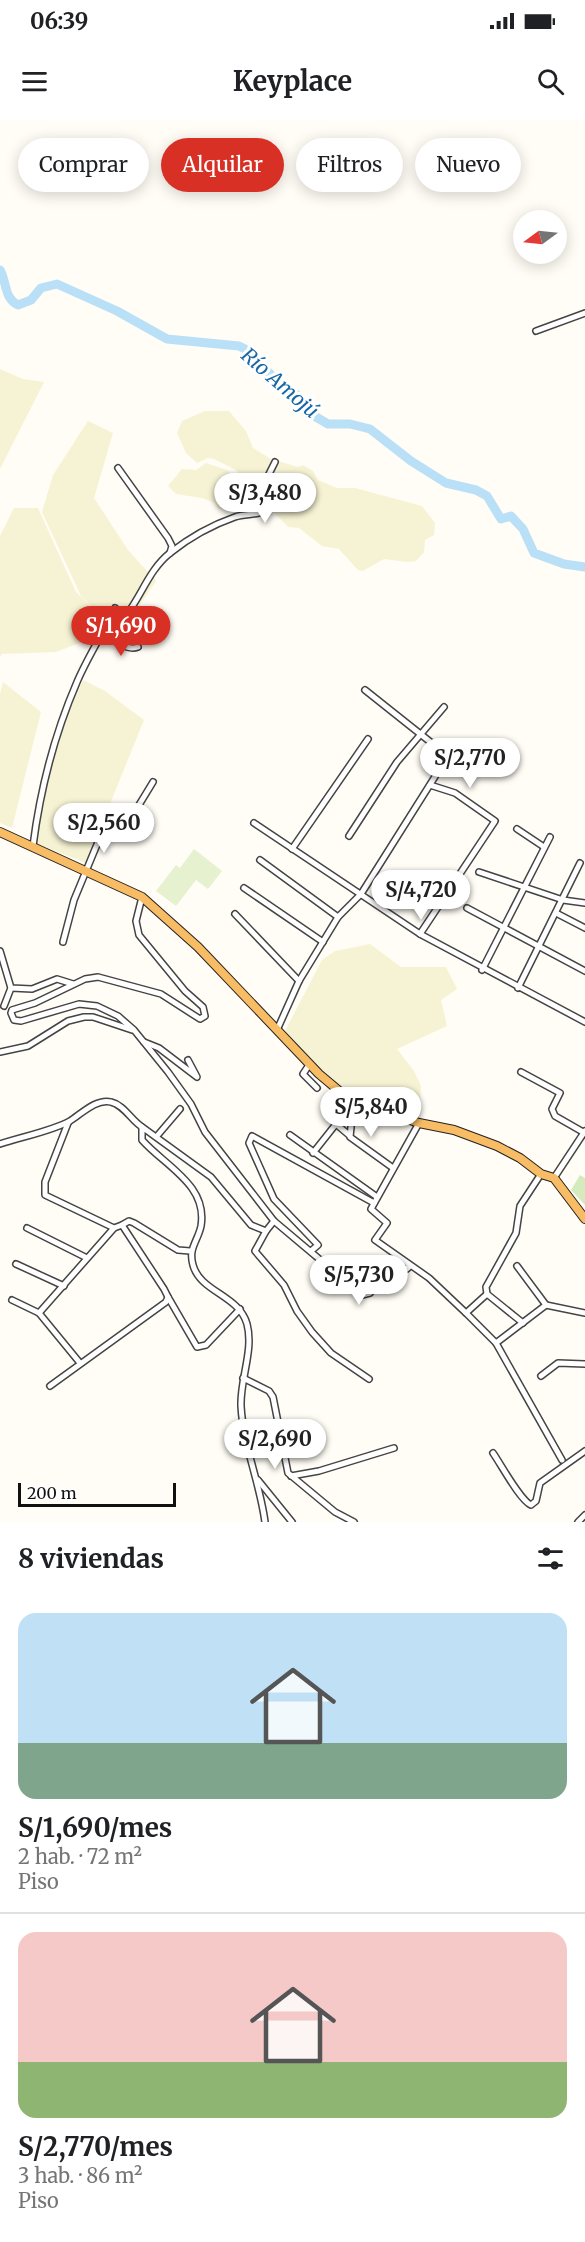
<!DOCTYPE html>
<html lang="es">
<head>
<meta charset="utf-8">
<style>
  :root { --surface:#fff; --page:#f2f2f2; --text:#202124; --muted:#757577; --line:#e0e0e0; --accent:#d93025 }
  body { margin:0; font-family:Merriweather,serif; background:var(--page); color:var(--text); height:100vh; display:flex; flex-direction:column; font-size:22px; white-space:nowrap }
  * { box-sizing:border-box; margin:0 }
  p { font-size:20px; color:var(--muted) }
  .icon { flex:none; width:33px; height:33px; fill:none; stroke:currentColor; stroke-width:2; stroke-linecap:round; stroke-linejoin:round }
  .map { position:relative; height:1402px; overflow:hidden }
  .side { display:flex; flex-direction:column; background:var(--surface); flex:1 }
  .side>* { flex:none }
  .top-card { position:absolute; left:18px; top:18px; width:549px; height:54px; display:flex; gap:12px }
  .needle { width:39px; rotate:255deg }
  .buttons { position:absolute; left:513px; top:90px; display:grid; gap:12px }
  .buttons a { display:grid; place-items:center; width:54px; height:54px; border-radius:50%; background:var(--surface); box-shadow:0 3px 15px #0003; font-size:30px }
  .scale { position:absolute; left:18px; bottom:15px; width:158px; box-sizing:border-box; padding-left:6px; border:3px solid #111; border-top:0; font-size:16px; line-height:21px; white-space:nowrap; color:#111; -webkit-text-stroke:4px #fff; paint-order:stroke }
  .price { position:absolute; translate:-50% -51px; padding:0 14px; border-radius:21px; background:#fff; color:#222; font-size:20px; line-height:39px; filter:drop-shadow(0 2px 3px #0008) }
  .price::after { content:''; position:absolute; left:50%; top:36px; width:18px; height:14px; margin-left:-9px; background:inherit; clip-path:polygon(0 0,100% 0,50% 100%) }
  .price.on { background:var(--accent); color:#fff }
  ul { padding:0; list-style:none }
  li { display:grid; align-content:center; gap:12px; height:318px; padding:0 18px }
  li+li { border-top:2px solid var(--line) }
  li span { display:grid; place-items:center; height:186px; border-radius:18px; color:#555 }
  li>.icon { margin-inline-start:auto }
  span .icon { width:108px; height:108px; fill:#fffc; stroke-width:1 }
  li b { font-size:26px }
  h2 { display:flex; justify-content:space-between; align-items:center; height:72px; padding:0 18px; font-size:26px }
  .pill { padding:0 21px; border-radius:27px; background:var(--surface); box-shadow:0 3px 15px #0003; font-size:21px; line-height:54px }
  .pill.on { background:var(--accent); color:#fff }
  .status { display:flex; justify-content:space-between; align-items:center; height:42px; padding:0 30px; background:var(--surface); direction:ltr }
  .status svg { height:16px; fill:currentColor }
  header { display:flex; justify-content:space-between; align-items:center; height:78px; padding:0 18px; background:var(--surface); font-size:27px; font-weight:700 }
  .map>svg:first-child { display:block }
</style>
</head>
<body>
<div class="status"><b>06:39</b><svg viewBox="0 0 49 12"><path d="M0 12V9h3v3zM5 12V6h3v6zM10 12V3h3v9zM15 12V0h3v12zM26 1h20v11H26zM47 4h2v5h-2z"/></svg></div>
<header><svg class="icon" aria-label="menu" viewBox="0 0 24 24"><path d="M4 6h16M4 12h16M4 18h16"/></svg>Keyplace<svg class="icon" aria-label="search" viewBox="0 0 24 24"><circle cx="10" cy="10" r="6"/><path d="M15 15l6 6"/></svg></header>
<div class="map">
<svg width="585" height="1402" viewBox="0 0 585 1402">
  <rect width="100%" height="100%" fill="#fffdf5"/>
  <!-- farmland -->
  <g fill="#f6f3d4">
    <polygon points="0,249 23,259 44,262 0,349"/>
    <polygon points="205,291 229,291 246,311 253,328 274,341 258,373 252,370 236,350 214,339 208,338 197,343 186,333 177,313 182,301"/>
    <polygon points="88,301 113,313 94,378 128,430 156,461 133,495 121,485 104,498 98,493 105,502 100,515 56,532 2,534 0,537 0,416 14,388 38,388 76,472 97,492 81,476 42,392 53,355"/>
    <polygon points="278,341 298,347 303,345 313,351 318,360 337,368 355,368 422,386 435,403 434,415 425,420 424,432 416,441 407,442 384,439 363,451 358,450 339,429 322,426 299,408 288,407 274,392 260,372"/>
    <polygon points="206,343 227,350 243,364 246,374 235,383 234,391 218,389 215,383 202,378 176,374 168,366 182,349 196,350"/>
    <polygon points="83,560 105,571 144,600 86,743 37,724 38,695 67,594"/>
    <polygon points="3,562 41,592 12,708 0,703 0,574"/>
    <polygon points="370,824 401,847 446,847 457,869 441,880 447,906 397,929 414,951 421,966 419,994 368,983 335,966 306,938 285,911 322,840 335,831"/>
  </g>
  <!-- green -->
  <polygon fill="#d5ebbd" points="580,1055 585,1058 585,1085 571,1070"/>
  <!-- pitch -->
  <polygon fill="#e6f2cf" points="194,729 222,751 208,769 196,760 176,786 156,771 176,745 180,748"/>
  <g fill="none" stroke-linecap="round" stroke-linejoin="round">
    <!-- river -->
    <path stroke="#b9e0f7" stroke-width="9" d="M0 150C7 163 4 178 18 185L31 180 41 168 57 164 117 191 167 219 239 226 249 231 273 257 296 274 309 292 316 297 328 304H350L370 309 411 341 446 363 476 370 487 376 501 399 511 396 523 409 534 433 564 444 585 447"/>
    <!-- minor casing -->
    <g stroke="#444" stroke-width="8">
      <g id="minor">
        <polyline points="536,211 585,193"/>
        <polyline points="118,348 168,418 172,426 170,433"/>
        <path d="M104 513C138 497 141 456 170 433 189 418 212 405 235 397 245 393 258 396 266 390L259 374 275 342"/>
        <path d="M100 516C113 516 125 532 138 527"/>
        <polyline points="254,703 420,814 585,902"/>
        <polyline points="517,709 544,727"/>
        <polyline points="349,716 397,642 444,587"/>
        <path d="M33 726C40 671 55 613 77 562 88 536 103 514 115 488"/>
        <polyline points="292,729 368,619"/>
        <polyline points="260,740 338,797"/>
        <polyline points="479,752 563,780 585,783"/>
        <polyline points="244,768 323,822"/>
        <path d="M142 777 136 801 139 815 185 871 203 887 205 896 200 899 161 874 98 857 85 859 35 883 12 890 11 893 14 900 21 901 79 884 97 886 118 896 134 910 168 952 191 984 205 1012 274 1101 266 1111 251 1105 211 1057 142 1007V1020C165 1046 208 1065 201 1106 198 1121 188 1128 193 1145 200 1172 239 1175 247 1204 254 1230 240 1259 241 1286 243 1325 260 1363 265 1402"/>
        <polyline points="467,788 585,851"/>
        <polyline points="556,793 585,808"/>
        <polyline points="235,794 299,861"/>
        <polyline points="420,814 495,701 455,673 430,665"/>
        <polyline points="63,822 74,780 103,710 108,704 128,703 153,662"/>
        <polyline points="0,831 11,868 32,869 57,859 73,864"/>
        <polyline points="482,850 550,717"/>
        <polyline points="518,868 580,743"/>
        <polyline points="4,886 11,868"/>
        <polyline points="277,910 299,861 338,797 361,774 448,636 365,570"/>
        <polyline points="144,922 159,928 197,957 188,940"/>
        <polyline points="0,932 28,926 68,901 84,897 93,897 132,910"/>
        <polyline points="309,945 303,954 317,968"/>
        <polyline points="521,952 560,973 552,989 555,996 583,1012"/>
        <polyline points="366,986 352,997 350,1017 393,1048"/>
        <polyline points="68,1003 45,1062 45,1075 114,1108"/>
        <polyline points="419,1003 371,1089 387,1103 375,1120 429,1158 466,1193 487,1174 523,1203"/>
        <polyline points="290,1015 377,1077"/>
        <polyline points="157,1016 180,989"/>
        <path d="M0 1024C21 1017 52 1011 70 1001 81 994 97 978 111 982 124 985 131 1000 142 1007"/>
        <polyline points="313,1033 336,1004 349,1015"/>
        <polyline points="554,1058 585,1011"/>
        <polyline points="274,1101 362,1175 370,1173 391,1146 407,1149 410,1146 408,1144"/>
        <polyline points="27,1108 87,1138"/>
        <polyline points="266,1111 255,1131 284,1165 297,1191 312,1212 331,1233 369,1259"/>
        <polyline points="311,1131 318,1125 274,1079 249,1023 252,1016 374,1083"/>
        <polyline points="16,1144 64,1166"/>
        <polyline points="517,1146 546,1185"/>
        <polyline points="487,1174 486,1167 516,1113 520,1086 541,1054"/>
        <polyline points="168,1177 197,1227 206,1225 240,1189"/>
        <polyline points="12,1180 39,1193"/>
        <polyline points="466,1193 496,1223 562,1340"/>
        <polyline points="496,1223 546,1185 585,1193"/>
        <polyline points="80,1243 39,1193 114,1108 122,1105"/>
        <polyline points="541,1256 558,1243 585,1244"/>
        <polyline points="243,1258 269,1271 273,1277 288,1353 335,1392 354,1402"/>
        <polyline points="50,1266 166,1182 168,1177 164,1169 122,1105 129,1101 134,1103 178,1130 190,1131"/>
        <path d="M493 1333C502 1346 520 1380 531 1385L536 1381 540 1363 585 1331"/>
        <polyline points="291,1356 319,1351 394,1328"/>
        <polyline points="258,1360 292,1402"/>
        <polyline points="578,1402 585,1395"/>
      </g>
    </g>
    <!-- trunk casing -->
    <g stroke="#222" stroke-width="10">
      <polyline id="trunk" points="0,712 142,777 198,827 319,954 344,975 374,988 419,1003 454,1010 497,1026 520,1038 541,1054 554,1058 585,1099"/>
    </g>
    <!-- minor -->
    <use href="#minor" stroke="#fff" stroke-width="5"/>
    <!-- trunk -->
    <use href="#trunk" stroke="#f7bc64" stroke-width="8"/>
  </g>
  <g text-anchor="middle" stroke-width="6" stroke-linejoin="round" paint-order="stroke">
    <!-- water labels -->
    <g font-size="20" font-style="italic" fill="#1768a6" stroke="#fff">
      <text transform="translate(280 263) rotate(41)" y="7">Río Amojú</text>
    </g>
  </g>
</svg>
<div class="buttons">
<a><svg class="needle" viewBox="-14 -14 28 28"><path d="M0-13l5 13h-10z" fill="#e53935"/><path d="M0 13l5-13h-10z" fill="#757577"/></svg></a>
</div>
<div class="scale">200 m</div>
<b class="price" style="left:265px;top:404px">S/3,480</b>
<b class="price on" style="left:121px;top:537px">S/1,690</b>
<b class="price" style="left:470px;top:669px">S/2,770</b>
<b class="price" style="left:104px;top:734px">S/2,560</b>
<b class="price" style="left:421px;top:801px">S/4,720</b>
<b class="price" style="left:371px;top:1018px">S/5,840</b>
<b class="price" style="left:359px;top:1186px">S/5,730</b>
<b class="price" style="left:275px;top:1350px">S/2,690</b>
<div class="top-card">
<a class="pill">Comprar</a>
<a class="pill on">Alquilar</a>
<a class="pill">Filtros</a>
<a class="pill">Nuevo</a>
</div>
</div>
<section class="side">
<h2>8 viviendas<svg class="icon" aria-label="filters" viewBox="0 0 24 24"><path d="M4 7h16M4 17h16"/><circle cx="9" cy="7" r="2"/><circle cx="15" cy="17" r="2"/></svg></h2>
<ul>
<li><span style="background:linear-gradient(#bfe0f5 70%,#7fa58c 0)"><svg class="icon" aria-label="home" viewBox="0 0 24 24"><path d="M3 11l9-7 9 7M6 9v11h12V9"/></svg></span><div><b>S/1,690/mes</b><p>2 hab. · 72 m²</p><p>Piso</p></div></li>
<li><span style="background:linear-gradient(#f6c9c9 70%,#8fb573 0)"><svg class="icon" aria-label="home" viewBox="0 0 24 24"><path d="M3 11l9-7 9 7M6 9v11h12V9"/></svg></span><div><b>S/2,770/mes</b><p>3 hab. · 86 m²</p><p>Piso</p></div></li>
</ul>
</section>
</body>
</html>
